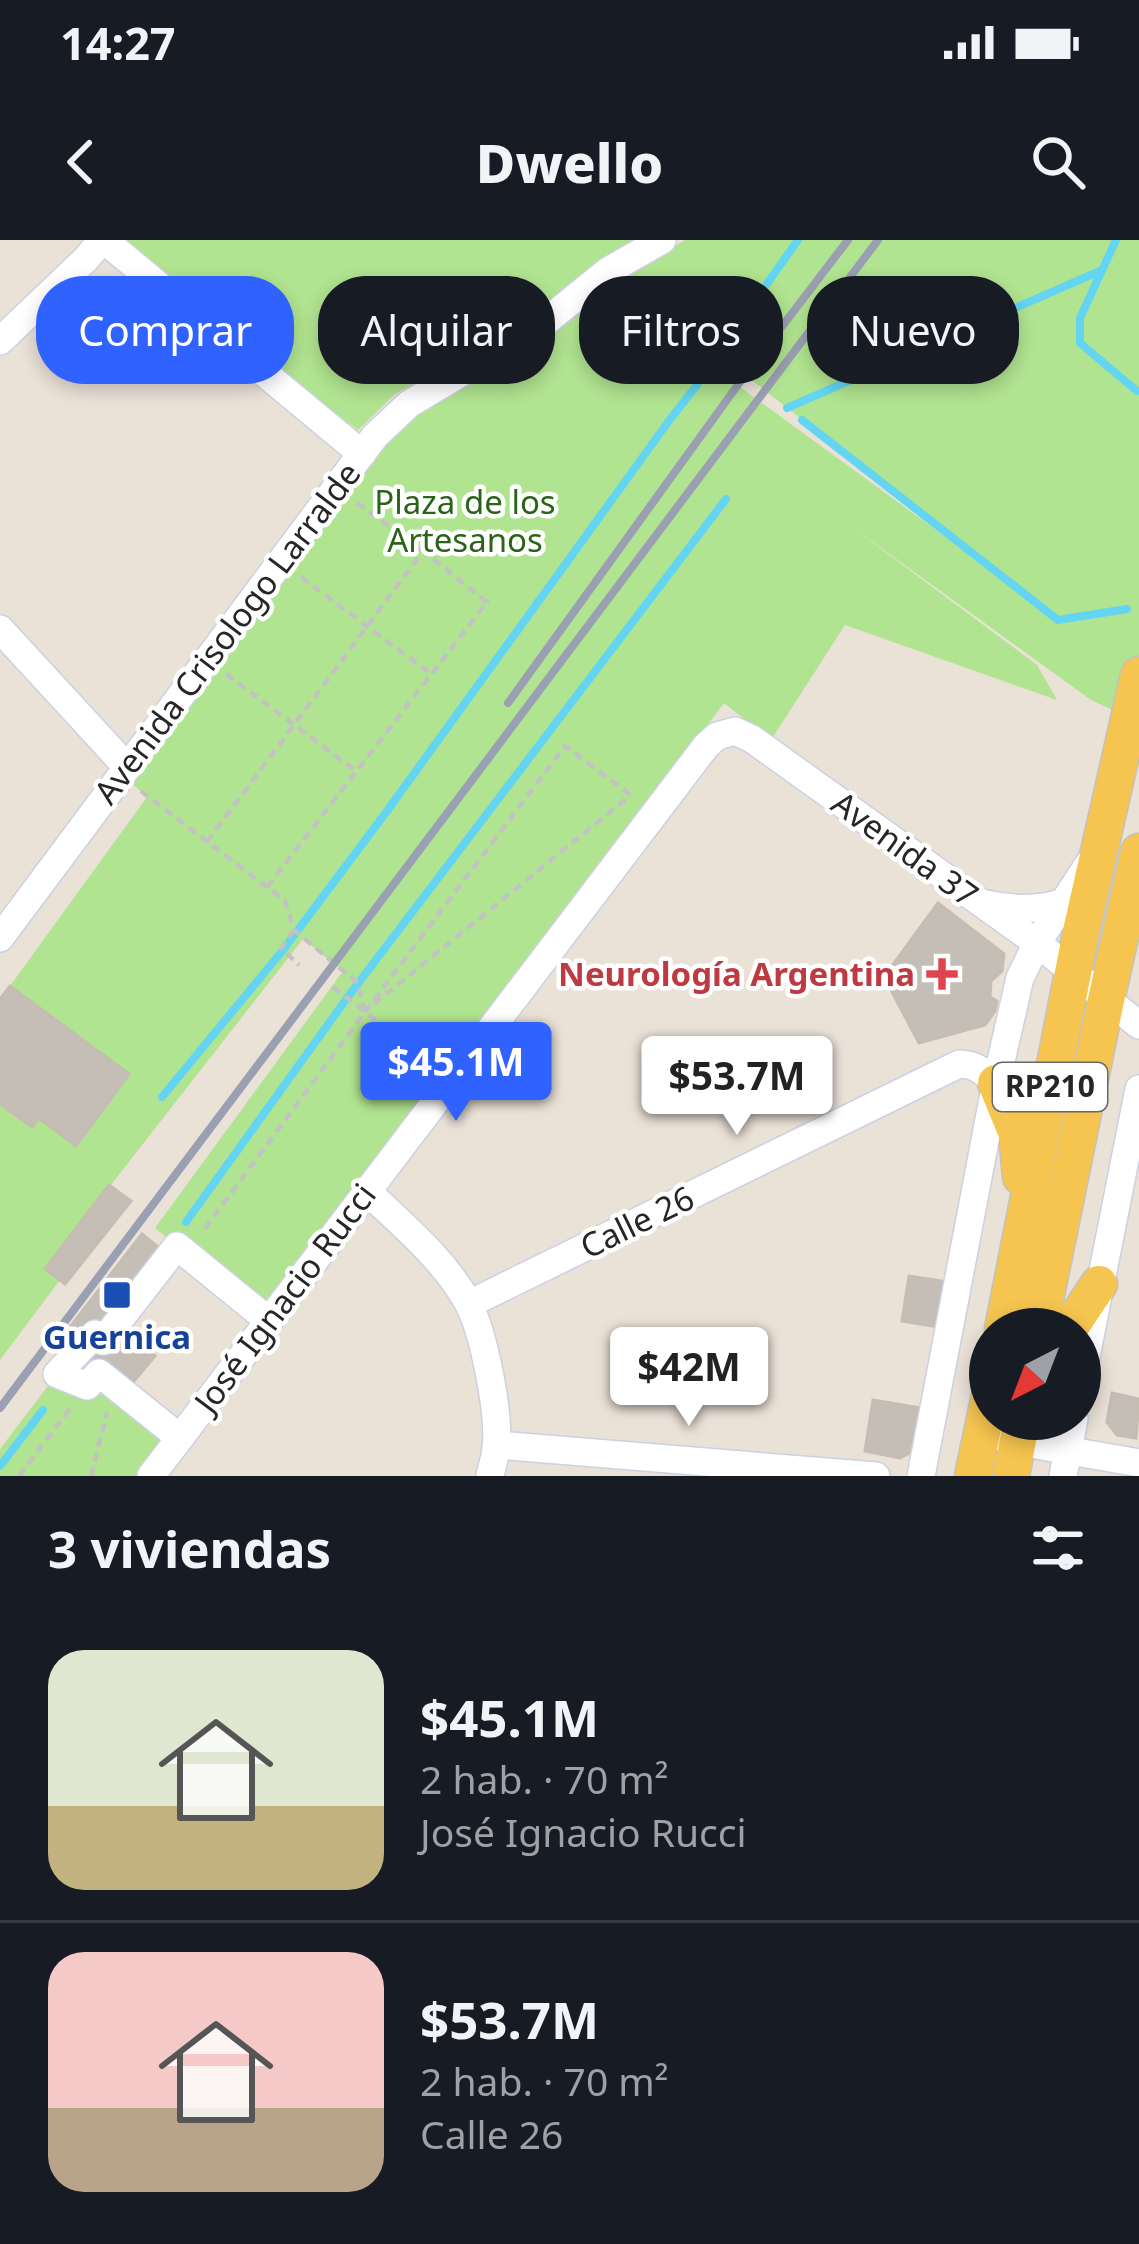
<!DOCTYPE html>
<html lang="es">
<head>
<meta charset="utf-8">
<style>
  :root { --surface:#171b24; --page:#20242c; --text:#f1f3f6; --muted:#9ea1a6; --line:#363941; --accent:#2f62ff }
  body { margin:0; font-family:"Noto Sans",sans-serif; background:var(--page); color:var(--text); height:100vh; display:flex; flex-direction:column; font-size:45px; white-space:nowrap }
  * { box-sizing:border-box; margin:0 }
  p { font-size:39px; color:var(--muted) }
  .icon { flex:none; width:66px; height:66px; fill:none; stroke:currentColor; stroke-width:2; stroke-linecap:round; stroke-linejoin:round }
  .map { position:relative; height:1236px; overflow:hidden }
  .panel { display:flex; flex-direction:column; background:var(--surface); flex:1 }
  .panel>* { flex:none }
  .hud { position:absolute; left:36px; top:36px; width:1068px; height:108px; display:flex; gap:24px }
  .needle { width:78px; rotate:222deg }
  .tools { position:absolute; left:969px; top:1068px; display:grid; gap:24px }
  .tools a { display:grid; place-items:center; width:132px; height:132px; border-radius:50%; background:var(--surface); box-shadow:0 6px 18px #0003; font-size:60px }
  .price { position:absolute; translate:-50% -102px; padding:0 27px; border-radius:12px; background:#fff; color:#222; font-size:39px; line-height:78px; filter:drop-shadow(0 3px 6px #0008) }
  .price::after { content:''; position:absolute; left:50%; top:72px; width:36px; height:27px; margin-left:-18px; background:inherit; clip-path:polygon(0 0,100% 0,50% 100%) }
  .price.on { background:var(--accent); color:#fff }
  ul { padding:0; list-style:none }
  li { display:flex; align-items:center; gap:36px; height:300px; padding:0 48px }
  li+li { border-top:3px solid var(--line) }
  li span { display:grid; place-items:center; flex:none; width:336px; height:240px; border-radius:36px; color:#555 }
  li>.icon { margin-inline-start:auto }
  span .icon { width:144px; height:144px; fill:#fffc; stroke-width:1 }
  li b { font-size:51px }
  h2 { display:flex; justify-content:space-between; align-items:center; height:144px; padding:0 48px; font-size:51px }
  .chip { padding:0 42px; border-radius:48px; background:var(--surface); box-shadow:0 6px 18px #0003; font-size:42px; line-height:108px }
  .chip.on { background:var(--accent); color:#fff }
  .status { display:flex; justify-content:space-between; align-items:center; height:84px; padding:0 60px; background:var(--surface); direction:ltr }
  .status svg { height:33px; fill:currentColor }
  header { display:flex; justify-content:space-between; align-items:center; height:156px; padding:0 48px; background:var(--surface); font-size:54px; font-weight:800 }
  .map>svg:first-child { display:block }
</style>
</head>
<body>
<div class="status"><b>14:27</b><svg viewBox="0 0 49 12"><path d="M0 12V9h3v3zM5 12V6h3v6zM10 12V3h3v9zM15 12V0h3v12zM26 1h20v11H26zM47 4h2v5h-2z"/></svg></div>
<header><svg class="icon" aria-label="back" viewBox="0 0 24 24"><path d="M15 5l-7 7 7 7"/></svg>Dwello<svg class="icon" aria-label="search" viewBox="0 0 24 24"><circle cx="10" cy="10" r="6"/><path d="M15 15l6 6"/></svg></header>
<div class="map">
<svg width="1139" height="1236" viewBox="0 0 1139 1236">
  <rect width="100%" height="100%" fill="#eae1d7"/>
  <!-- green -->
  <g fill="#b1e490" fill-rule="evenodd">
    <path d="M104 0H634L587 28 609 46 685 0H1139V435L1130 478 1091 460 848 284 1037 425 1057 460 845 385 771 500 724 463 260 1074 155 988 343 731 303 699 46 1028 60 1040 0 1120V864L32 887 39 878 76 906 129 834 10 746 147 557 127 539 363 222 533 75 395 154 358 190ZM745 135 1013 344V346L725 136Z"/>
    <polygon points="99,1133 169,1194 137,1236 0,1236 0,1209 57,1134"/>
  </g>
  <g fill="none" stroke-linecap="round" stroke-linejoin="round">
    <!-- stream -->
    <g stroke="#63d5f3" stroke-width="8">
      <polyline points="1116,0 1080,78 1080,103 1137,151"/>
      <polyline points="648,49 707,106"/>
      <polyline points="787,168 1102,30"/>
      <polyline points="802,180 1058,380 1127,369"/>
      <polyline points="162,857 283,710 387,571 671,178 697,145 707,128 798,0"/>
      <polyline points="186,982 347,758 726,259"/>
      <polyline points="0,1226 43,1170"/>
    </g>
  </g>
  <!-- building -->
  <g fill="#c5beb7" stroke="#c5bdb1" stroke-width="3">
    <polygon points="938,663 1004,714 1002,731 991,741 990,757 997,761 995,771 985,785 919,803 884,737"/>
    <polygon points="10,746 129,834 76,906 39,878 32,887 0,864 0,759"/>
    <polygon points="109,945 131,961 65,1044 45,1029"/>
    <polygon points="142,994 169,1016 86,1106 67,1091"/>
    <polygon points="909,1036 947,1042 939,1087 902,1081"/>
    <polygon points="117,1084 155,1116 124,1153 57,1134"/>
    <polygon points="1112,1153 1139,1159 1136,1198 1117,1195 1107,1182"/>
    <polygon points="873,1160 920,1168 913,1211 900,1218 865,1211"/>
  </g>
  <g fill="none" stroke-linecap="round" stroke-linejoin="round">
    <!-- minor casing -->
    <g stroke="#ccd1e1" stroke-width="30">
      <g id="minor">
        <polyline points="104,0 362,214"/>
        <polyline points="0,101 86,19 102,0"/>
        <polyline points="0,389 126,526"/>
        <path d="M986 664C1013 670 1038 671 1064 662"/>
        <polyline points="0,698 338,245 375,196 409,164 544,83 608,31 662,0"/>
        <path d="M366 950C401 984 443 1018 467 1061 484 1091 500 1175 496 1208 495 1218 492 1227 490 1236"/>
        <path d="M469 1064 959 824C976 824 984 832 996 843"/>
        <polyline points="1080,1147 1139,849"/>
        <polyline points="983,1192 1019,1202 1139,1223"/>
        <polyline points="180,1198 99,1133 87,1146 57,1134 95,1094 103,1101 177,1006 269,1081"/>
        <polyline points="497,1205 876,1236"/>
        <polyline points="151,1236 706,506 717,496 735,491 752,499 1037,703 1139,785"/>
        <polyline points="921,1236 996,843 1020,738 1037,703 1090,622"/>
        <polyline points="1063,1236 1074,1179"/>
      </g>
    </g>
    <!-- major casing -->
    <g stroke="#c2c2c2" stroke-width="39">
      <g id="major">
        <polyline points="996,843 1017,894 1021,937"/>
        <polyline points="1003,1089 1082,687 1139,435"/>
        <polyline points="1039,1089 1106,760 1139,612"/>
        <polyline points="1069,1089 1099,1044"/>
        <polyline points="973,1236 990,1155"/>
        <polyline points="1011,1236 1022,1179"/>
      </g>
    </g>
    <!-- path -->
    <g stroke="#c2c2c2" stroke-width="4.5" stroke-dasharray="9 6" stroke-linecap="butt">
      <polyline points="301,337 431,434"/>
      <polyline points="226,434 356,531"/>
      <polyline points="141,551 285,661 294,690 358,743 365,772 201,994"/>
      <polyline points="207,602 423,311 356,262"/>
      <polyline points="267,647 487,362 423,311"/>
      <polyline points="294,690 281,708 299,725"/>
      <polyline points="333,747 433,824"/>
      <polyline points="374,764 631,555"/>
      <polyline points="365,772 565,506 635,558"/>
      <polyline points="19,1236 73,1165"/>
      <polyline points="91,1236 107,1172"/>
    </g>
    <!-- minor -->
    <use href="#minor" stroke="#fff" stroke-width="27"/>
    <!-- major -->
    <use href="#major" stroke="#f6c550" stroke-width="36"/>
    <!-- rail -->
    <g stroke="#9a9fb2" stroke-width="8">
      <polyline points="508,463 745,135 848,0"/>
      <polyline points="0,1168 878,0"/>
    </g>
  </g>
  <!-- markers -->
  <path fill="#e0444e" stroke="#fff" stroke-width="4.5" d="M936 716h12v12h12v12h-12v12h-12v-12h-12v-12h12z"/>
  <rect fill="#1a4fb4" stroke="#fff" stroke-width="4.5" x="102" y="1040" width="30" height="30" rx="6"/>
  <g text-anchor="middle" stroke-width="9" stroke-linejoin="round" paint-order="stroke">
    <!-- shield labels -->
    <rect fill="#fff" stroke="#676767" stroke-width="3" x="993" y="823" width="114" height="48" rx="9"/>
    <g font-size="30" font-weight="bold" fill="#262626">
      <text x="1050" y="857">RP210</text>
    </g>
    <!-- park labels -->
    <g font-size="33" fill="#2b6416" stroke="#fff">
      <text x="465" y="274">Plaza de los<tspan x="465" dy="38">Artesanos</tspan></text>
    </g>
    <!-- street labels -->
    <g font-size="33" fill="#262626" stroke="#fff">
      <text transform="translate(227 393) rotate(-53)" y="12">Avenida Crisologo Larralde</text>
      <text transform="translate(905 609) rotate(36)" y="12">Avenida 37</text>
      <text transform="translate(637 982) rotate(-26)" y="12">Calle 26</text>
      <text transform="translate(285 1058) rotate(-53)" y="12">José Ignacio Rucci</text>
    </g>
    <!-- health labels -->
    <g font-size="33" font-weight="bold" fill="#be3a42" stroke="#fff" text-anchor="end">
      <text x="915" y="746">Neurología Argentina</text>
    </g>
    <!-- transit labels -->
    <g font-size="33" font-weight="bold" fill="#164399" stroke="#fff">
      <text x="117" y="1109">Guernica</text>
    </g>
  </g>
</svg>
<div class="tools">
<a><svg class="needle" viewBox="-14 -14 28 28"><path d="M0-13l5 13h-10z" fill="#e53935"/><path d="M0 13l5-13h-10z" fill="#9ea1a6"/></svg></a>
</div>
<b class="price on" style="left:456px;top:884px">$45.1M</b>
<b class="price" style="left:737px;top:898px">$53.7M</b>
<b class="price" style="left:689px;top:1189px">$42M</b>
<div class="hud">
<a class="chip on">Comprar</a>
<a class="chip">Alquilar</a>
<a class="chip">Filtros</a>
<a class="chip">Nuevo</a>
</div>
</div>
<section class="panel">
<h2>3 viviendas<svg class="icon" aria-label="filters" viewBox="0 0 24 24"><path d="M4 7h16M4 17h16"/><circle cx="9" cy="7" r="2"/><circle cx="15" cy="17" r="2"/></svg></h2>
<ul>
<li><span style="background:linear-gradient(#dfe7d0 65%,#c2b280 0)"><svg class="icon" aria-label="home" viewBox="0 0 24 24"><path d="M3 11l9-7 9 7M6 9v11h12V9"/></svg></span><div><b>$45.1M</b><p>2 hab. · 70 m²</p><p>José Ignacio Rucci</p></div></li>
<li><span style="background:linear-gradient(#f6c9c9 65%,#b9a48a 0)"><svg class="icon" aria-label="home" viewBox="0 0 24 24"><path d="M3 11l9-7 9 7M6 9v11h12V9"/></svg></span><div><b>$53.7M</b><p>2 hab. · 70 m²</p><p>Calle 26</p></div></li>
</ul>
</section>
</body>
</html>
